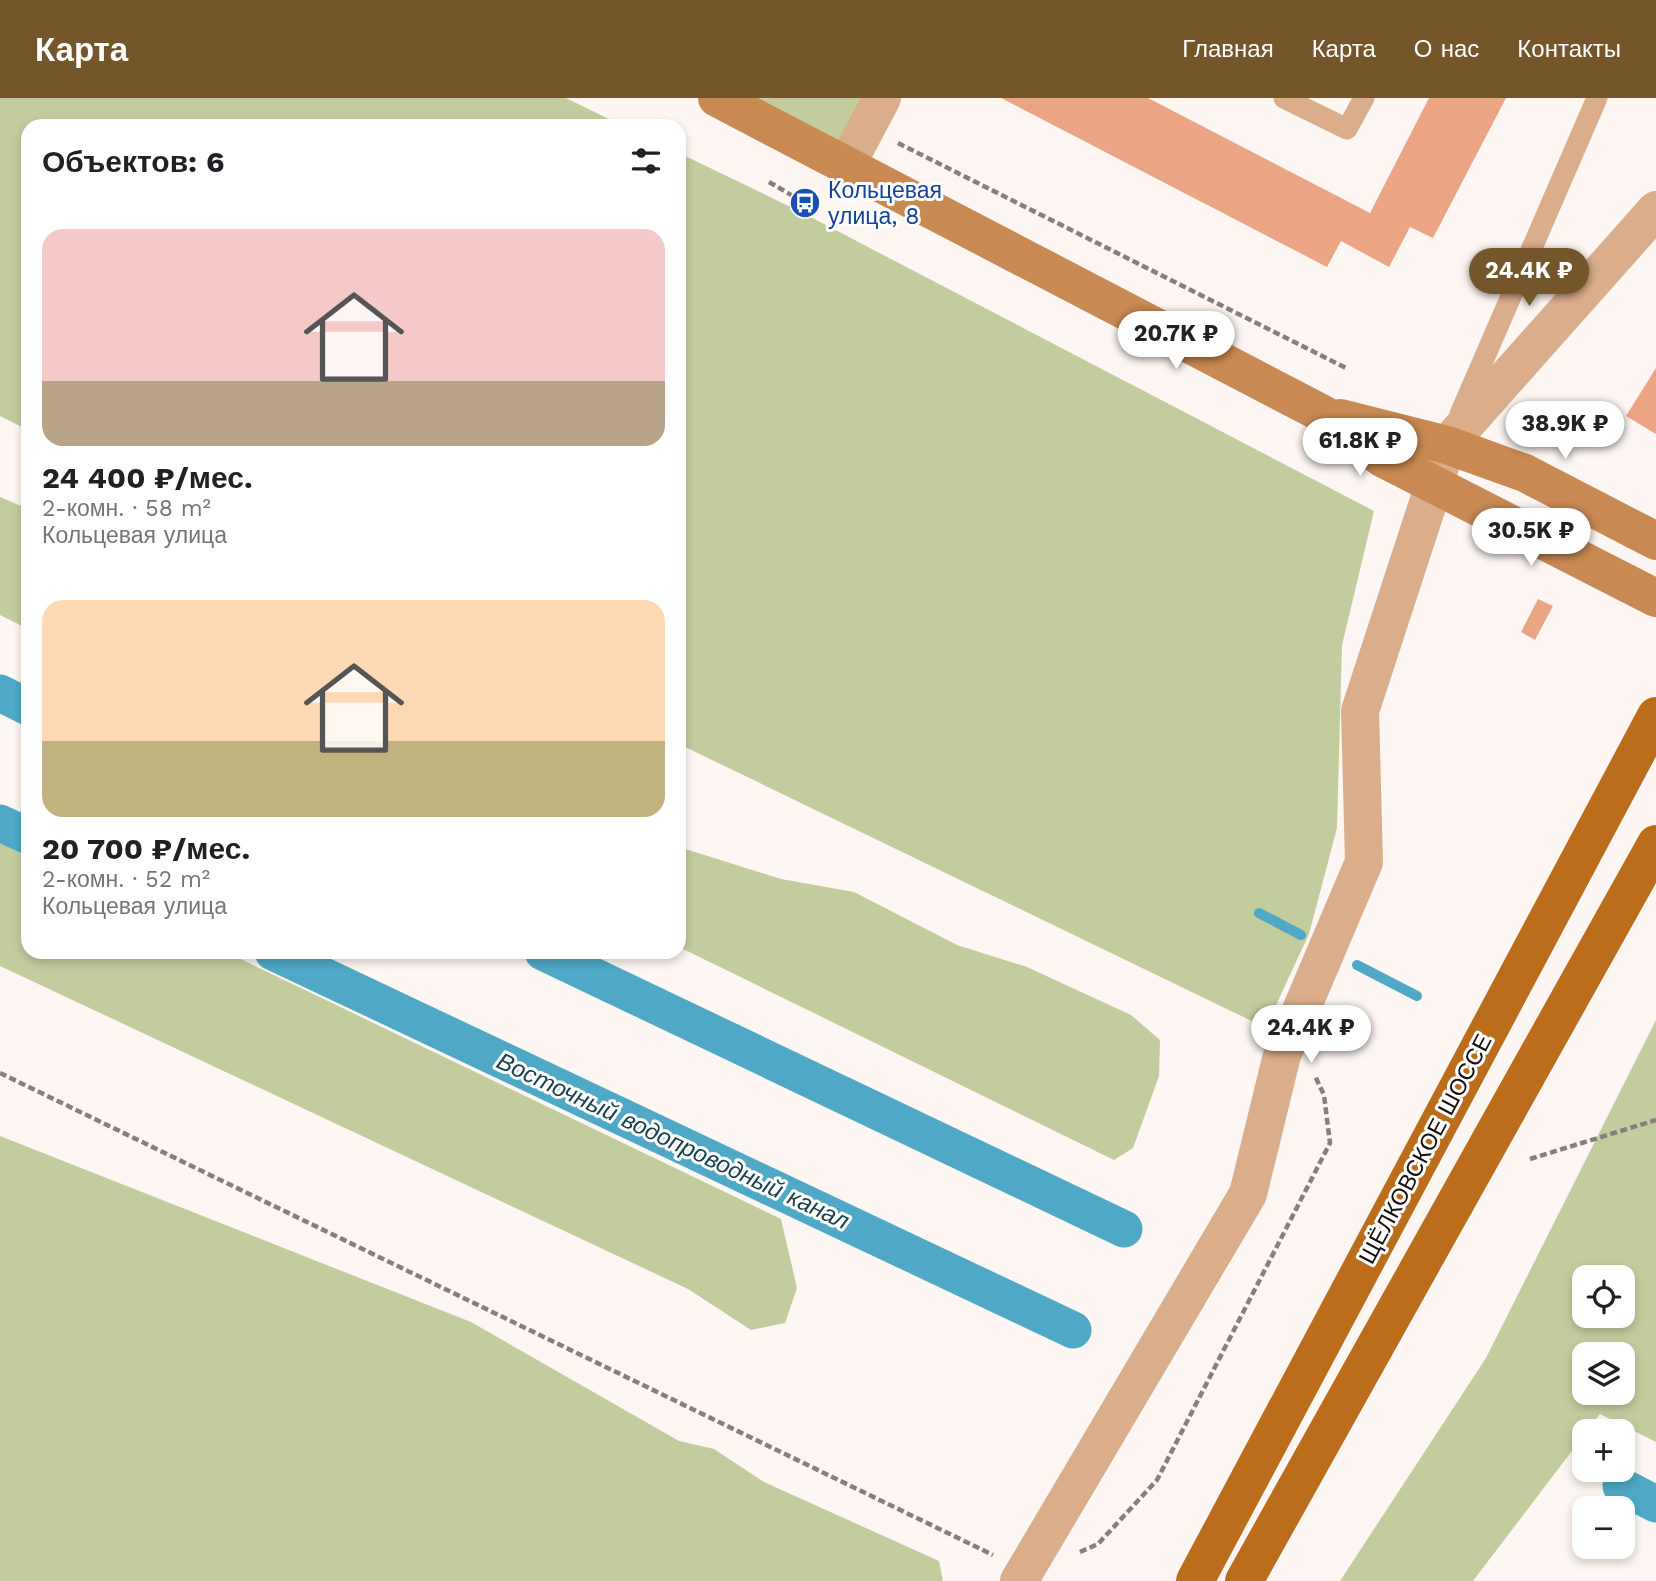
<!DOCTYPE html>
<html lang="ru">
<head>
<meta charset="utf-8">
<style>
  :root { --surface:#fff; --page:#f2f2f2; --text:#202124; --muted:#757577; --accent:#74562a }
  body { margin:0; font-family:"Work Sans",sans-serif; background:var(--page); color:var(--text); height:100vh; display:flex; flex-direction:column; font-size:26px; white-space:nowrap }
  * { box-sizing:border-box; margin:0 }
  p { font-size:23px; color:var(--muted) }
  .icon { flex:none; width:38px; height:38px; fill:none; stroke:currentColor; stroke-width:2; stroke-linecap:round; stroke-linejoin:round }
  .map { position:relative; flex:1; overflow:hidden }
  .panel { position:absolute; left:21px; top:21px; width:665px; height:840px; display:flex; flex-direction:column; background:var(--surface); border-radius:21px; box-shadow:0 4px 10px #0003 }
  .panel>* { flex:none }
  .buttons { position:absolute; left:1572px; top:1167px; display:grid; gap:14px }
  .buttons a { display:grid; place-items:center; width:63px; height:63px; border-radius:14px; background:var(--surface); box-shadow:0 4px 10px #0003; font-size:35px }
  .price { position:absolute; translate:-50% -60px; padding:0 16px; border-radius:24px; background:#fff; color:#222; font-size:23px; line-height:46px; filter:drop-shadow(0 2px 4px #0008) }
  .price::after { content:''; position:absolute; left:50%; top:42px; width:21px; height:16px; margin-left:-10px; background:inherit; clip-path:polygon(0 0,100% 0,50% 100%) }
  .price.on { background:var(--accent); color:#fff }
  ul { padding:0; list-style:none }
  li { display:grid; align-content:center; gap:14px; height:371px; padding:0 21px }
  li span { display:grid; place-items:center; height:217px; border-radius:21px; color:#555 }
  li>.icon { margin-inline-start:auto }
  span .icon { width:126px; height:126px; fill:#fffc; stroke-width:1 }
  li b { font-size:30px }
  h2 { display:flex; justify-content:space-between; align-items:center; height:84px; padding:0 21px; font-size:30px }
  header { display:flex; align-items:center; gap:42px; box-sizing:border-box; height:98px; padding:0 35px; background:var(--accent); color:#fff }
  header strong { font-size:33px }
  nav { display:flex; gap:38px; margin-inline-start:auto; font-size:24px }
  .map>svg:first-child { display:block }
</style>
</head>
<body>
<header>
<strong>Карта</strong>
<nav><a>Главная</a><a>Карта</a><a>О нас</a><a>Контакты</a></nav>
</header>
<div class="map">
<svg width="1656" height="1483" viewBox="0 0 1656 1483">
  <rect width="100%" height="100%" fill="#fdf6f2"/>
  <!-- green -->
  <g fill="#c3cc9d" fill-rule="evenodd">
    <polygon points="0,0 566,0 623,28 28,28 28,332 0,318"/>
    <polygon points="757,0 871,0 847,47"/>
    <polygon points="679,55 801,114 1374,413 1342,547 1337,730 1309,836 1270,920 1264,929 679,646"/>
    <polygon points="0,399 28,411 28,531 0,517"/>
    <polygon points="0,745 28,759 28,854 226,854 781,1121 797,1190 785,1225 751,1232 688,1191 0,868"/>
    <polygon points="679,749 781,781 854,794 957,847 1027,869 1131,917 1160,942 1159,978 1133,1050 1114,1062 679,849"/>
    <path d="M1656 922V1344L1600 1316 1586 1333 1584 1334V1337L1473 1483H1340L1486 1260ZM1584 1180H1622V1218H1584ZM1584 1256H1622V1295H1584Z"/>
    <polygon points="0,1038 471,1224 679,1343 714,1351 764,1384 939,1463 943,1483 0,1483"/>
  </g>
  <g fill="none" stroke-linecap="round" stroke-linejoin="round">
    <!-- stream -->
    <g stroke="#4fa9c6" stroke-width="10">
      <polyline points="1259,815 1301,837"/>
      <polyline points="1357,867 1417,898"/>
    </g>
    <!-- canal -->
    <g stroke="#4fa9c6" stroke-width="37">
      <polyline points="0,595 28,609"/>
      <polyline points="0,725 28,738"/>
      <polyline points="273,854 1073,1232"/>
      <polyline points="543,854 1124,1131"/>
      <polyline points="1621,1388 1656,1406"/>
    </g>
  </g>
  <!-- building -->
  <g fill="#eba484">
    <polygon points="1001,0 1148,0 1370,115 1429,0 1506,0 1433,140 1410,129 1389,169 1341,143 1327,169"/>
    <polygon points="1656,270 1656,336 1626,318"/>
    <polygon points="1538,501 1553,508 1535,542 1521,534"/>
  </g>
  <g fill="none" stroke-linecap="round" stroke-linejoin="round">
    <!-- path -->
    <g stroke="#86807c" stroke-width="4.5" stroke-dasharray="7 3.5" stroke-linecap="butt">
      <polyline points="898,45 1348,271"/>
      <polyline points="769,84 805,105"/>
      <polyline points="0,975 993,1457"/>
      <polyline points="1530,1061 1656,1022"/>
      <polyline points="1080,1454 1098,1446 1157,1382 1330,1045 1324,997 1315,978"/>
    </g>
    <!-- lane -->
    <g stroke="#daae8b" stroke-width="21">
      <polyline points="1284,0 1347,31 1364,0"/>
      <polyline points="1460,316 1597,0"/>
    </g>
    <!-- street -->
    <g stroke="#daae8b" stroke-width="38">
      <polyline points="847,66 882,0"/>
      <polyline points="1019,1483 1248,1096 1282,957 1364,764 1360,613 1447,347 1656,112"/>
    </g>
    <!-- secondary -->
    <g stroke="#c88952" stroke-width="38">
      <polyline points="717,0 1323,316 1382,360 1656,500"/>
      <polyline points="1340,320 1447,347 1525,375 1656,443"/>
    </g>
    <!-- primary -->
    <g stroke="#bb6d1b" stroke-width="38">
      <polyline points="1195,1483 1656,618"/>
      <polyline points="1244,1483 1656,746"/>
    </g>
  </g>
  <!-- icons -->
  <defs>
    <g id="bus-disc" transform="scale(1.575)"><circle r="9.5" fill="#1a4fb4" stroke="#fff"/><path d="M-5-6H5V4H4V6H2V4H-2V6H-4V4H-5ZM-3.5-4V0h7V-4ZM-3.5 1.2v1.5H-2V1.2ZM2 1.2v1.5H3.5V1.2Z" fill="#fff"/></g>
  </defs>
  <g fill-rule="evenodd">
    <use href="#bus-disc" x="805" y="105"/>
  </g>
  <g text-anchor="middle" stroke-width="6" stroke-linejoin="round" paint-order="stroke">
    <!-- transit labels -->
    <g font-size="23" fill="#164399" stroke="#fff" text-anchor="start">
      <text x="828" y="100">Кольцевая<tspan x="828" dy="26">улица, 8</tspan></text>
    </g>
    <!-- street labels -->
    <g font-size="23" fill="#140f0c" stroke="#fff">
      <text transform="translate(1425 1051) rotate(-62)" y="8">ЩЁЛКОВСКОЕ ШОССЕ</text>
    </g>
    <!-- water labels -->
    <g font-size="24" font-style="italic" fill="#19414e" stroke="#fff">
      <text transform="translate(673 1043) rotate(25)" y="8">Восточный водопроводный канал</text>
    </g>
  </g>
</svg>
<div class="buttons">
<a><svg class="icon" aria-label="locate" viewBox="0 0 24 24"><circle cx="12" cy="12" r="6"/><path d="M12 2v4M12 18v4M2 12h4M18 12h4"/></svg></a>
<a><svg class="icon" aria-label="layers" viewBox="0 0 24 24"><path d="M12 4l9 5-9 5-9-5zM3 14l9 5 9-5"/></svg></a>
<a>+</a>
<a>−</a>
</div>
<b class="price on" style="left:1529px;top:210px">24.4K ₽</b>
<b class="price" style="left:1176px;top:273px">20.7K ₽</b>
<b class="price" style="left:1565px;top:363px">38.9K ₽</b>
<b class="price" style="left:1360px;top:380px">61.8K ₽</b>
<b class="price" style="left:1531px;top:470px">30.5K ₽</b>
<b class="price" style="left:1311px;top:967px">24.4K ₽</b>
<section class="panel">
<h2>Объектов: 6<svg class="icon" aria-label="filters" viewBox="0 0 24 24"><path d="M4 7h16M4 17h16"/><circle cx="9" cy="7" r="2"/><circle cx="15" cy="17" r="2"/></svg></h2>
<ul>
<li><span style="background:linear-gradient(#f6c9c9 70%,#b9a48a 0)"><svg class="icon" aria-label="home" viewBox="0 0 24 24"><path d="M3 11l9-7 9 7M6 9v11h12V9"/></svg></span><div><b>24 400 ₽/мес.</b><p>2-комн. · 58 m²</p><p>Кольцевая улица</p></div></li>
<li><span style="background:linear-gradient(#ffd9b3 65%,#c2b280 0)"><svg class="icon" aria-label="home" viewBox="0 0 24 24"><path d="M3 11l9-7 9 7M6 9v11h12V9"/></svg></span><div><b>20 700 ₽/мес.</b><p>2-комн. · 52 m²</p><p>Кольцевая улица</p></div></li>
</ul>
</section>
</div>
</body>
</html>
